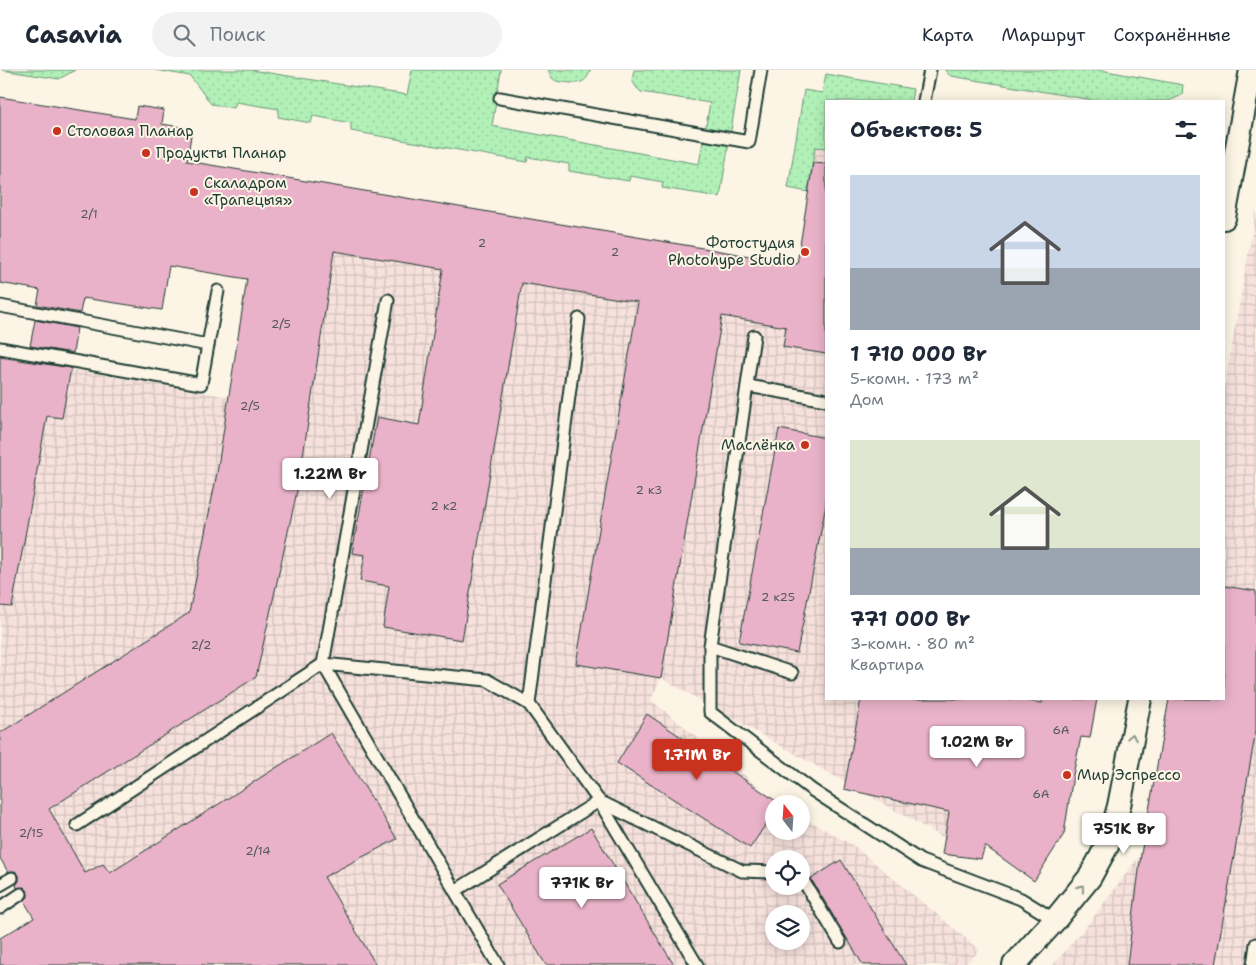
<!DOCTYPE html>
<html lang="ru">
<head>
<meta charset="utf-8">
<style>
  :root { --surface:#fff; --page:#f2f2f3; --text:#1f2937; --muted:#747a83; --line:#e0e1e3; --accent:#c8321e }
  body { margin:0; font-family:"Shantell Sans",sans-serif; background:var(--page); color:var(--text); height:100vh; display:flex; flex-direction:column; font-size:19px; white-space:nowrap }
  * { box-sizing:border-box; margin:0 }
  p { font-size:16px; color:var(--muted) }
  .icon { flex:none; width:28px; height:28px; fill:none; stroke:currentColor; stroke-width:2; stroke-linecap:round; stroke-linejoin:round }
  .map { position:relative; flex:1; overflow:hidden }
  .drawer { position:absolute; left:825px; top:30px; width:400px; height:600px; display:flex; flex-direction:column; background:var(--surface); border-radius:0px; box-shadow:0 2px 12px #0003 }
  .drawer>* { flex:none }
  .needle { width:32px; rotate:343deg }
  .controls { position:absolute; left:765px; top:725px; display:grid; gap:10px }
  .controls a { display:grid; place-items:center; width:45px; height:45px; border-radius:50%; background:var(--surface); box-shadow:0 2px 12px #0003; font-size:25px }
  .price { position:absolute; translate:-50% -42px; padding:0 11px; border-radius:5px; background:#fff; color:#222; font-size:16px; line-height:32px; filter:drop-shadow(0 1px 2px #0008) }
  .price::after { content:''; position:absolute; left:50%; top:30px; width:15px; height:11px; margin-left:-8px; background:inherit; clip-path:polygon(0 0,100% 0,50% 100%) }
  .price.active { background:var(--accent); color:#fff }
  ul { padding:0; list-style:none }
  li { display:grid; align-content:center; gap:10px; height:265px; padding:0 25px }
  li span { display:grid; place-items:center; height:155px; border-radius:0px; color:#555 }
  li>.icon { margin-inline-start:auto }
  span .icon { width:90px; height:90px; fill:#fffc; stroke-width:1 }
  li b { font-size:21px }
  h2 { display:flex; justify-content:space-between; align-items:center; height:60px; padding:0 25px; font-size:21px }
  header { display:flex; align-items:center; gap:30px; box-sizing:border-box; height:70px; padding:0 25px; background:var(--surface); border-bottom:1px solid var(--line) }
  header strong { font-size:24px }
  nav { display:flex; gap:28px; margin-inline-start:auto; font-size:18px }
  .search { width:350px; height:45px; background:var(--page); display:flex; align-items:center; gap:12px; box-sizing:border-box; padding:0 18px; border-radius:28px; color:var(--muted); font-size:19px }
  .map>svg:first-child { display:block }
</style>
</head>
<body>
<header>
<strong>Casavia</strong>
<div class="search"><svg class="icon" aria-label="search" viewBox="0 0 24 24"><circle cx="10" cy="10" r="6"/><path d="M15 15l6 6"/></svg>Поиск</div>
<nav><a>Карта</a><a>Маршрут</a><a>Сохранённые</a></nav>
</header>
<div class="map">
<svg width="1256" height="895" viewBox="0 0 1256 895">
  <defs>
    <pattern id="industrial-grid" width="8" height="8" patternUnits="userSpaceOnUse" patternTransform="scale(1.25)"><rect width="8" height="8" fill="#f6e1dc"/><path d="M0 4h8M4 0v8" fill="none" stroke="#d2c2bd"/></pattern>
    <pattern id="grass-dots" width="8" height="8" patternUnits="userSpaceOnUse" patternTransform="scale(1.25)"><rect width="8" height="8" fill="#b1f0b7"/><path d="M2 2h.1M6 6h.1" fill="none" stroke="#98cf9e" stroke-width="1.8" stroke-linecap="round"/></pattern>
  </defs>
  <rect width="100%" height="100%" fill="#fcf5e5"/>
  <filter id="ink" filterUnits="userSpaceOnUse"><feTurbulence type="fractalNoise" baseFrequency=".02" numOctaves="2"/><feDisplacementMap in="SourceGraphic" scale="10" xChannelSelector="R" yChannelSelector="G"/><feConvolveMatrix kernelMatrix="1 2 1 2 8 2 1 2 1" color-interpolation-filters="sRGB"/></filter>
  <g filter="url(#ink)">
    <!-- industrial -->
    <g fill="url(#industrial-grid)" fill-rule="evenodd">
      <path d="M816 76 826 78V629H1097L1090 668 1071 666 1066 688 1076 690 1064 764 1033 810 985 777 981 789 661 608 651 630 780 734H774V761H801V746L854 776 980 880 965 895H0V868L38 845 21 824 0 788V287L229 327 253 168 187 91 738 183 722 246 786 257ZM774 789H801V816H774ZM774 844H801V871H774Z"/>
      <polygon points="1256,140 1256,895 1053,895 1089,853 1141,784 1169,629 1224,629 1224,319"/>
    </g>
    <!-- grass -->
    <g fill="url(#grass-dots)" stroke="#689676">
      <polygon points="2,0 75,0 59,9"/>
      <polygon points="155,0 251,0 407,25 412,0 501,0 492,56 699,94 710,33 641,22 636,17 632,10 634,0 741,0 720,127 662,118 663,112 630,106 629,111 569,101 569,94 528,87 527,92 351,61 351,53 313,46 311,53 278,47 279,39 236,32 234,38 211,34 190,6"/>
      <path d="M548 0H590C587 15 575 14 563 12 559 12 555 11 552 8 551 7 549 1 548 0Z"/>
      <polygon points="945,0 1101,0 1183,15 1182,25 1169,31 1098,31 951,6 946,2"/>
      <polygon points="826,4 913,19 911,31 826,31 826,78 815,77 808,122 788,118 804,20 822,23"/>
    </g>
    <!-- building -->
    <g fill="#e9b2c8" stroke="#1f3d34">
      <polygon points="0,27 135,49 137,36 164,40 162,54 192,59 187,91 797,194 813,93 826,94 826,284 783,277 786,257 722,246 661,608 576,594 638,232 522,213 462,570 383,557 389,516 360,511 365,485 352,483 377,347 419,355 443,199 334,181 299,412 256,607 49,739 85,803 103,794 110,803 331,663 397,769 324,807 376,895 0,895 0,868 34,848 24,831 28,827 27,820 24,817 17,818 16,815 19,811 19,805 15,801 8,802 0,788 0,663 189,543 217,403 247,209 169,196 162,240 83,228 80,243 37,235 40,220 0,213"/>
      <polygon points="35,250 77,258 73,283 30,276"/>
      <polygon points="0,287 71,298 62,348 47,346 12,537 0,536"/>
      <polygon points="779,359 826,368 826,435 797,583 739,572"/>
      <polygon points="1224,516 1256,521 1256,660 1215,895 1127,895 1141,784 1169,629 1224,629"/>
      <polygon points="861,629 1015,629 1042,633 1043,629 1097,629 1090,668 1081,667 1073,705 1064,764 1034,811 985,776 981,789 942,784 949,742 844,719"/>
      <polygon points="647,644 779,733 774,734 774,742 750,778 617,693"/>
      <polygon points="591,758 674,895 546,895 497,814"/>
      <polygon points="841,790 906,895 863,895 811,809"/>
    </g>
    <g fill="none" stroke-linecap="round" stroke-linejoin="round">
      <!-- lane casing -->
      <g stroke="#1f3d34" stroke-width="15">
        <g id="lane">
          <polyline points="500,28 749,72 761,0"/>
          <polyline points="924,31 930,0"/>
          <polyline points="388,230 323,594 498,895"/>
          <polyline points="0,236 208,275 201,314 0,278"/>
          <polyline points="754,266 710,576 792,603"/>
          <polyline points="208,275 218,221"/>
          <polyline points="748,316 826,330"/>
          <polyline points="710,576 710,642 812,720 921,791 1021,829 1055,850"/>
          <polyline points="599,731 697,895"/>
          <polyline points="599,731 742,801 774,802"/>
          <polyline points="77,755 323,594 487,610 529,634"/>
          <polyline points="801,807 840,872"/>
          <polyline points="0,815 12,808"/>
          <polyline points="455,821 599,731 529,634 579,249"/>
          <polyline points="0,838 21,824"/>
          <polyline points="1253,895 1256,874"/>
        </g>
      </g>
      <!-- street casing -->
      <g stroke="#1f3d34" stroke-width="26">
        <g id="street">
          <polyline points="1224,148 1251,0"/>
          <polyline points="1014,895 1055,850 1090,807 1108,774 1119,736 1140,629"/>
        </g>
      </g>
      <!-- lane -->
      <use href="#lane" stroke="#fcf5e5" stroke-width="11"/>
      <!-- street -->
      <use href="#street" stroke="#fcf5e5" stroke-width="22"/>
    </g>
    <!-- one-way arrows -->
    <defs><path id="oneway-chevron" d="M-2-3.5L2.5 0L-2 3.5" fill="none" stroke-width="1.6" stroke-linecap="round" stroke-linejoin="round" transform="scale(1.25)"/></defs>
    <g stroke="#8e998c">
      <use href="#oneway-chevron" transform="translate(1132 667) rotate(-79)"/>
      <use href="#oneway-chevron" transform="translate(1081 818) rotate(-52)"/>
    </g>
  </g>
  <!-- markers -->
  <g fill="#c8321e" stroke="#fcf5e5" stroke-width="2">
    <circle cx="57" cy="61" r="5"/>
    <circle cx="146" cy="83" r="5"/>
    <circle cx="194" cy="122" r="5"/>
    <circle cx="805" cy="182" r="5"/>
    <circle cx="805" cy="375" r="5"/>
    <circle cx="1067" cy="705" r="5"/>
  </g>
  <g text-anchor="middle" stroke-width="4" stroke-linejoin="round" paint-order="stroke">
    <!-- number labels -->
    <g font-size="12" fill="#525a59">
      <text x="89" y="148">2/1</text>
      <text x="482" y="177">2</text>
      <text x="615" y="186">2</text>
      <text x="281" y="258">2/5</text>
      <text x="250" y="340">2/5</text>
      <text x="649" y="424">2 к3</text>
      <text x="444" y="440">2 к2</text>
      <text x="778" y="531">2 к25</text>
      <text x="201" y="579">2/2</text>
      <text x="1061" y="664">6А</text>
      <text x="1041" y="728">6А</text>
      <text x="31" y="767">2/15</text>
      <text x="258" y="785">2/14</text>
    </g>
    <!-- poi labels -->
    <g font-size="15" fill="#1f3d34" stroke="#fcf5e5" text-anchor="start">
      <text x="67" y="66">Столовая Планар</text>
      <text x="156" y="88">Продукты Планар</text>
      <text x="204" y="118">Скаладром<tspan x="204" dy="17">«Трапецыя»</tspan></text>
      <text x="795" y="178" text-anchor="end">Фотостудия<tspan x="795" dy="17">Photohype Studio</tspan></text>
      <text x="795" y="380" text-anchor="end">Маслёнка</text>
      <text x="1077" y="710">Мир Эспрессо</text>
    </g>
  </g>
</svg>
<div class="controls">
<a><svg class="needle" viewBox="-14 -14 28 28"><path d="M0-13l5 13h-10z" fill="#e53935"/><path d="M0 13l5-13h-10z" fill="#747a83"/></svg></a>
<a><svg class="icon" aria-label="locate" viewBox="0 0 24 24"><circle cx="12" cy="12" r="6"/><path d="M12 2v4M12 18v4M2 12h4M18 12h4"/></svg></a>
<a><svg class="icon" aria-label="layers" viewBox="0 0 24 24"><path d="M12 4l9 5-9 5-9-5zM3 14l9 5 9-5"/></svg></a>
</div>
<b class="price" style="left:330px;top:430px">1.22M Br</b>
<b class="price" style="left:977px;top:698px">1.02M Br</b>
<b class="price active" style="left:697px;top:711px">1.71M Br</b>
<b class="price" style="left:1124px;top:785px">751K Br</b>
<b class="price" style="left:582px;top:839px">771K Br</b>
<section class="drawer">
<h2>Объектов: 5<svg class="icon" aria-label="filters" viewBox="0 0 24 24"><path d="M4 7h16M4 17h16"/><circle cx="9" cy="7" r="2"/><circle cx="15" cy="17" r="2"/></svg></h2>
<ul>
<li><span style="background:linear-gradient(#c9d6e8 60%,#9aa5b1 0)"><svg class="icon" aria-label="home" viewBox="0 0 24 24"><path d="M3 11l9-7 9 7M6 9v11h12V9"/></svg></span><div><b>1 710 000 Br</b><p>5-комн. · 173 m²</p><p>Дом</p></div></li>
<li><span style="background:linear-gradient(#dfe7d0 70%,#9aa5b1 0)"><svg class="icon" aria-label="home" viewBox="0 0 24 24"><path d="M3 11l9-7 9 7M6 9v11h12V9"/></svg></span><div><b>771 000 Br</b><p>3-комн. · 80 m²</p><p>Квартира</p></div></li>
</ul>
</section>
</div>
</body>
</html>
